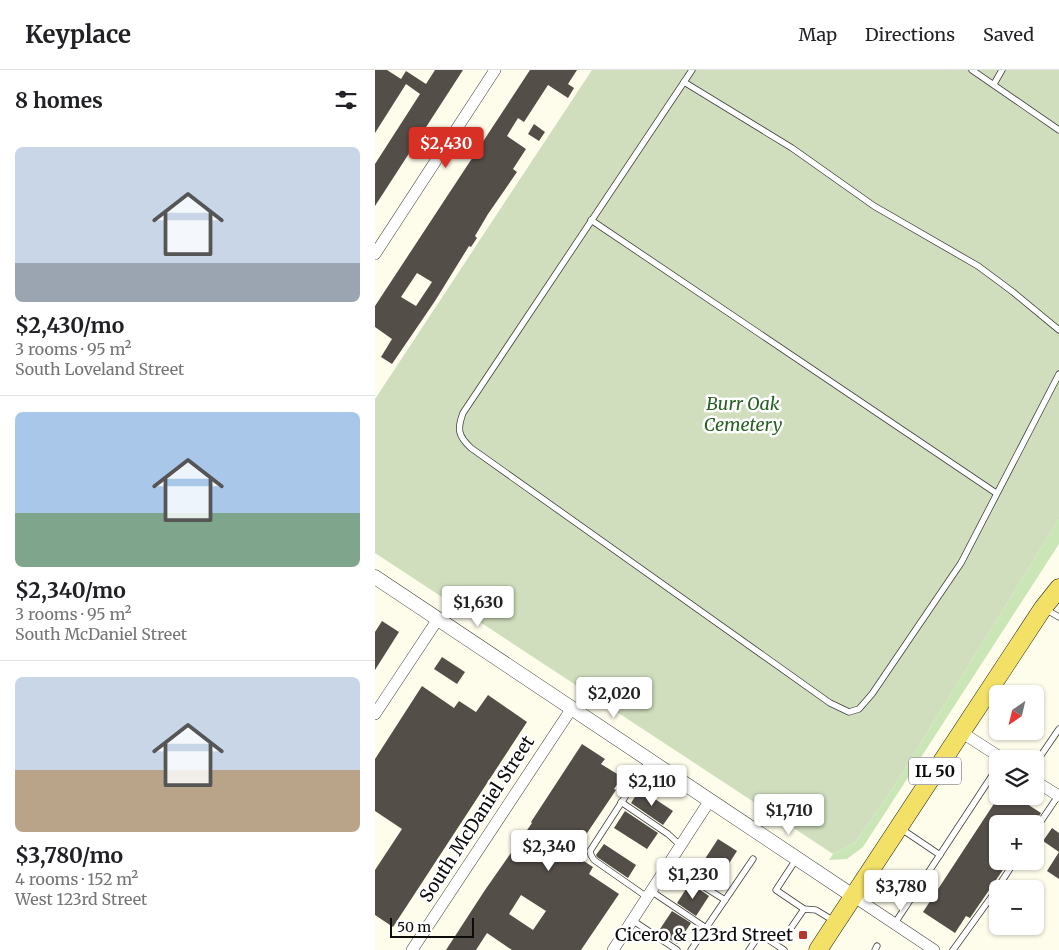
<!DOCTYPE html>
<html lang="en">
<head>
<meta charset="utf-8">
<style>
  :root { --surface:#fff; --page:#f2f2f2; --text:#202124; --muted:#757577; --line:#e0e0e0; --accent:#d93025 }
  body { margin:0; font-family:Merriweather,serif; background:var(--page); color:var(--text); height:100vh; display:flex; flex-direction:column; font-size:19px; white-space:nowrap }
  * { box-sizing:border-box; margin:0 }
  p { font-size:16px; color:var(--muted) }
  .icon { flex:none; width:28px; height:28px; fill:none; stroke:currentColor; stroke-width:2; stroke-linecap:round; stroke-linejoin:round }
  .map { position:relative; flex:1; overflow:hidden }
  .details { display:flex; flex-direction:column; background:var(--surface); width:375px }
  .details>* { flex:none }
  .needle { width:32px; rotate:215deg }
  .fabs { position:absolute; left:614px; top:615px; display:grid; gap:10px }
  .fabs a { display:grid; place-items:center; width:55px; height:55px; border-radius:8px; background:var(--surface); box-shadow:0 1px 4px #0004; font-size:25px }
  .scale { position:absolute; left:15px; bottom:12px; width:84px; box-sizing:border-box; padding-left:5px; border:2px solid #0c0c0c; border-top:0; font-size:14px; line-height:18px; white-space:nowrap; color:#0c0c0c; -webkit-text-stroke:4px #fff; paint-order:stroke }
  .price { position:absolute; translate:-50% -42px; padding:0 11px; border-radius:5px; background:#fff; color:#222; font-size:16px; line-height:32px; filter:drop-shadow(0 1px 2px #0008) }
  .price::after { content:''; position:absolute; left:50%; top:30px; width:15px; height:11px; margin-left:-8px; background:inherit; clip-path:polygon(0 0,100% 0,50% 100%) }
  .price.current { background:var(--accent); color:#fff }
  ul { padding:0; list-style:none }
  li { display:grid; align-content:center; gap:10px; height:265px; padding:0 15px }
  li+li { border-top:1px solid var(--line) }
  li span { display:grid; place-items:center; height:155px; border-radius:8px; color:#555 }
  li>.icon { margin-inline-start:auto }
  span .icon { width:90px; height:90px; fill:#fffc; stroke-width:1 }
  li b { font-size:21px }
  h2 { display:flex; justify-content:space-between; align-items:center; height:60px; padding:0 15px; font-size:21px }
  header { display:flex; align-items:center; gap:30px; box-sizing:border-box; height:70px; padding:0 25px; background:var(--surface); border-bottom:1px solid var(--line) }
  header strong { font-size:24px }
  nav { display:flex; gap:28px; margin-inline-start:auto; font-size:18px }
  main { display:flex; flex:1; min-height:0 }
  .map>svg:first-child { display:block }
</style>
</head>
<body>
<header>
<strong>Keyplace</strong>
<nav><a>Map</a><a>Directions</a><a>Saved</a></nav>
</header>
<main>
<section class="details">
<h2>8 homes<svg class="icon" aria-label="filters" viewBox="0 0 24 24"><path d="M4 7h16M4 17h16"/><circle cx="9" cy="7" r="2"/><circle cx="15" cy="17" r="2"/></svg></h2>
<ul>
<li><span style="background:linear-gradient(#c9d6e8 75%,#9aa5b1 0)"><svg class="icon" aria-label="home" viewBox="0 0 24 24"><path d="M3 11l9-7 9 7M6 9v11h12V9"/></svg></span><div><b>$2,430/mo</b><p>3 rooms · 95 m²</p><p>South Loveland Street</p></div></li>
<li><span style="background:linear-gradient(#a9c7e8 65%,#7fa58c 0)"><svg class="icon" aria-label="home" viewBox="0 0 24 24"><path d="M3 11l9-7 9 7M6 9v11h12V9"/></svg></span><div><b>$2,340/mo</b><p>3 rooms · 95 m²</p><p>South McDaniel Street</p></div></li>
<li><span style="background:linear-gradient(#c9d6e8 60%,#b9a48a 0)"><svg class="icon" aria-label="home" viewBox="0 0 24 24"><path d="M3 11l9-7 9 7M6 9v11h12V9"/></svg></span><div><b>$3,780/mo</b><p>4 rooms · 152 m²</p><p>West 123rd Street</p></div></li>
</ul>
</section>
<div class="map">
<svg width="684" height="880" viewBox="0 0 684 880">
  <rect width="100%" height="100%" fill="#fefdeb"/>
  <!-- green -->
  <polygon fill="#cae6b7" points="684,449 684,474 488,777 472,789 454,790 458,784 480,773 518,718"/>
  <!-- cemetery -->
  <polygon fill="#d0debe" points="217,0 684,0 684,449 518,718 480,773 458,784 0,483 0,329"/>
  <!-- building -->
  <g fill="#544e49" fill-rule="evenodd">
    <polygon points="0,0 12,0 26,9 31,1 51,14 60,0 88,0 0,136 0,94 45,24 31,14 0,63"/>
    <path d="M155 0H202L193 14 199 18 193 28 173 15 149 52 143 48 132 66 151 79 138 99 142 102 113 144 100 166 102 168 96 177 94 176 60 231 17 294 6 287 17 269 0 257V236ZM42 203 57 212 41 236 26 227Z"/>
    <polygon points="159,54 170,62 164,71 153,64"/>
    <polygon points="7,551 24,562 0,600 0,562"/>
    <polygon points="67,587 90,602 82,614 59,599"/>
    <polygon points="47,616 79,638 84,631 101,642 113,625 152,652 18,857 0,845 0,800 27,759 0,741 0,689"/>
    <path d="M207 674 230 689 226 694 247 707 239 719 241 720 198 784 218 797 214 804 244 824 206 880H137L112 863 101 880H71L110 820 157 753 156 752ZM146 825 171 841 158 860 134 844Z"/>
    <polygon points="265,719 298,741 288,755 256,733"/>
    <polygon points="624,726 640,726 666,743 659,754 622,754 622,791 634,791 595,848 591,846 580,863 548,842"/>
    <polygon points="250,741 283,763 272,779 239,758"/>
    <polygon points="677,758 684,763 684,809 672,801 684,782 668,771"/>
    <polygon points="343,769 362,781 339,817 320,806 320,804"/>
    <polygon points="229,774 261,795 253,808 222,787 221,785"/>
    <polygon points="315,813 334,826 321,846 302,833"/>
    <polygon points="297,841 316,853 302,874 283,862"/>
  </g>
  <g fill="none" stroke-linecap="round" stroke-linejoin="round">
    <!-- service casing -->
    <g stroke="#3f3f3f" stroke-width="7">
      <g id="service">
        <path d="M317 0 88 343C82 359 83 366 96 378L455 633 474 642 484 639 497 624 586 493 684 304"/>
        <polyline points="597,0 684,60"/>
        <polyline points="309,12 417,78 499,136 603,196 638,222 684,260"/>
        <polyline points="619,14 627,0"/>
        <polyline points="216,150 621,423"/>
        <polyline points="670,539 684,547"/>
        <polyline points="660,694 684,659"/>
        <polyline points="246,732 293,764 305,775"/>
        <polyline points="525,758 565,785"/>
        <polyline points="660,760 683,726"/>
        <polyline points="422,788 401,820 429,839 441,840 459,851"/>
        <polyline points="293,794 350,830"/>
        <polyline points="276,821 331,858"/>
        <polyline points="272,827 219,790 216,785 215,781 274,690"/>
        <polyline points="257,850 302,880"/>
        <polyline points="520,853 622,698"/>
        <polyline points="416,858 429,839"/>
        <polyline points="316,880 378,789"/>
        <polyline points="374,880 385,864 409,880"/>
        <polyline points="500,880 502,876"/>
        <polyline points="578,880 617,826 640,791"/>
      </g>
    </g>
    <!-- minor casing -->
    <g stroke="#3f3f3f" stroke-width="12">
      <g id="minor">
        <polyline points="0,184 120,0"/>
        <polyline points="0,644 63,549"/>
        <polyline points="586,662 628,689"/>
        <polyline points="660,711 684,726"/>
        <polyline points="478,826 559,880"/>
        <polyline points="37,880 197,638"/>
        <polyline points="238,880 335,730"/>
      </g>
    </g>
    <!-- tertiary casing -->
    <g stroke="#3f3f3f" stroke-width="15">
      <polyline id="tertiary" points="0,507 478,826"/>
    </g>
    <!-- primary casing -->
    <g stroke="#1d1d1d" stroke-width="19">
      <polyline id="primary" points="443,880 668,538 684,518"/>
    </g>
    <!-- service -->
    <use href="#service" stroke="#fff" stroke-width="5.5"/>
    <!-- minor -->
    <use href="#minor" stroke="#fff" stroke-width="11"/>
    <!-- tertiary -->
    <use href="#tertiary" stroke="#fff" stroke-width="14"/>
    <!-- primary -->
    <use href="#primary" stroke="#f2e067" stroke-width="18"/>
  </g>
  <!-- markers -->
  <rect fill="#b5342b" stroke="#fff" stroke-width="2" x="423" y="860" width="10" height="10" rx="2.5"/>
  <g text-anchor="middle" stroke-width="5" stroke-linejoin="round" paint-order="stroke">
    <!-- shield labels -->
    <rect fill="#fff" stroke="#555" stroke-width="1" x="534" y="687.5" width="52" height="27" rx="4"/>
    <g font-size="16" font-weight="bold" fill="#0c0c0c">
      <text x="560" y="707">IL 50</text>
    </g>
    <!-- park labels -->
    <g font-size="18" font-style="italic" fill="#266020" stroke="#fff">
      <text x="368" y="340">Burr Oak<tspan x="368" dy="21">Cemetery</tspan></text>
    </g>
    <!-- street labels -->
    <g font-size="18" fill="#0c0c0c" stroke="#fff">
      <text transform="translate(102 749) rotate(-57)" y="6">South McDaniel Street</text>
    </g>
    <!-- poi labels -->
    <g font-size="18" fill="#0c0c0c" stroke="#fff" text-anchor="end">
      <text x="418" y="871">Cicero &amp; 123rd Street</text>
    </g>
  </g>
</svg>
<div class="fabs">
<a><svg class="needle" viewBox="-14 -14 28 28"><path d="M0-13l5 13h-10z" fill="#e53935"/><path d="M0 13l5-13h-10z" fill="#757577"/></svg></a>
<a><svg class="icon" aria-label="layers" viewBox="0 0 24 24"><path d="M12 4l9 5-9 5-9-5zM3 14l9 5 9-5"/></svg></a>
<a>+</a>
<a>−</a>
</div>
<div class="scale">50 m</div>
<b class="price current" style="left:71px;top:99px">$2,430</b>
<b class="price" style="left:103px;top:558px">$1,630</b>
<b class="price" style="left:239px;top:649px">$2,020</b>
<b class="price" style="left:277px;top:737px">$2,110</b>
<b class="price" style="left:414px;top:766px">$1,710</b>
<b class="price" style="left:174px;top:802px">$2,340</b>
<b class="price" style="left:318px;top:830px">$1,230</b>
<b class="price" style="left:526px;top:842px">$3,780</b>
</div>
</main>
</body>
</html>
